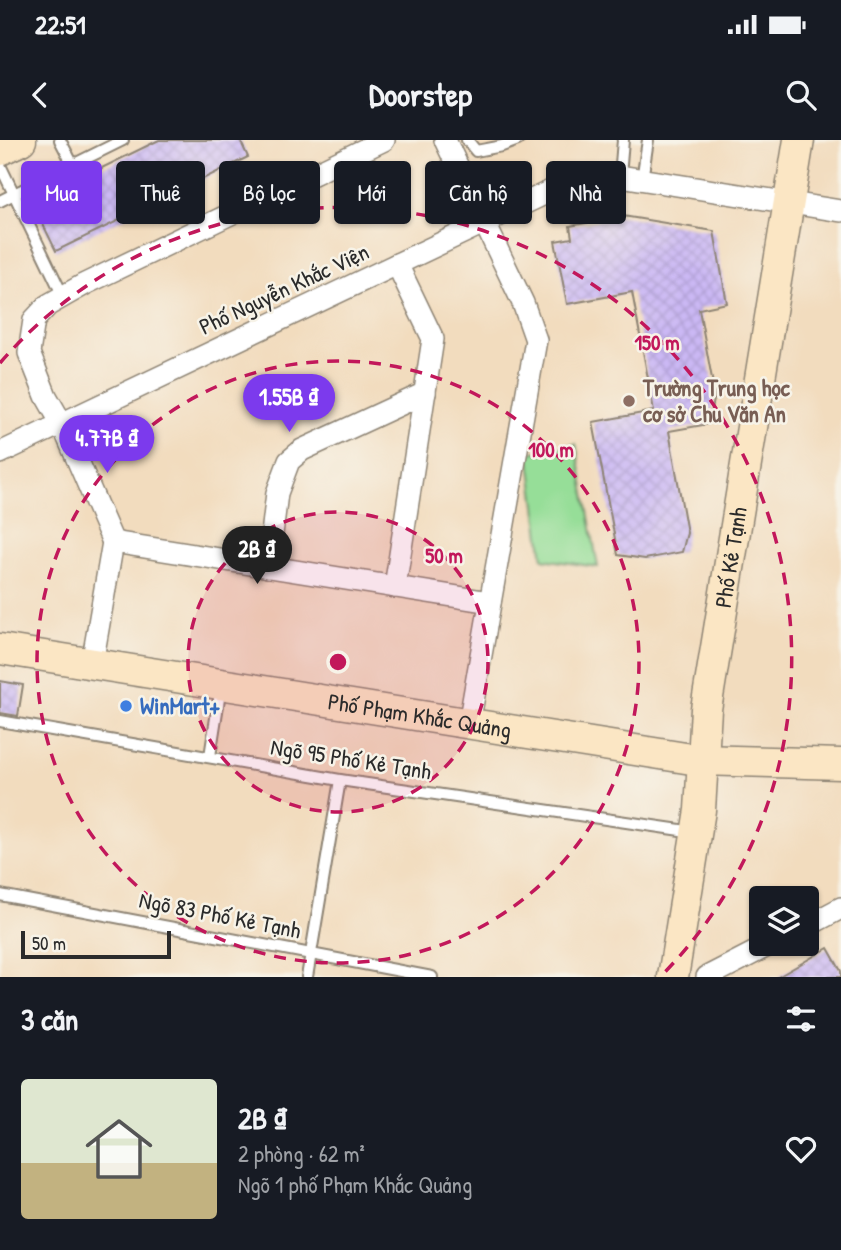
<!DOCTYPE html>
<html lang="vi">
<head>
<meta charset="utf-8">
<style>
  :root { --surface:#171b24; --page:#242831; --text:#f1f3f6; --muted:#9ea1a6; --accent:#7c3aed }
  body { margin:0; font-family:"Patrick Hand",sans-serif; background:var(--page); color:var(--text); height:100vh; display:flex; flex-direction:column; font-size:26px; white-space:nowrap }
  * { box-sizing:border-box; margin:0 }
  p { font-size:23px; color:var(--muted) }
  .icon { flex:none; width:38px; height:38px; fill:none; stroke:currentColor; stroke-width:2; stroke-linecap:round; stroke-linejoin:round }
  .map { position:relative; height:837px; overflow:hidden }
  .sheet { display:flex; flex-direction:column; background:var(--surface); flex:1 }
  .sheet>* { flex:none }
  .hud { position:absolute; left:21px; top:21px; width:800px; height:63px; display:flex; gap:14px }
  .buttons { position:absolute; left:749px; top:746px; display:grid; gap:14px }
  .buttons a { display:grid; place-items:center; width:70px; height:70px; border-radius:7px; background:var(--surface); box-shadow:0 2px 5px #0004; font-size:35px }
  .scale { position:absolute; left:21px; bottom:18px; width:150px; box-sizing:border-box; padding-left:7px; border:4px solid #2b2b2b; border-top:0; font-size:19px; line-height:24px; white-space:nowrap; color:#2b2b2b; -webkit-text-stroke:5px #f7f3e8; paint-order:stroke }
  .price { position:absolute; translate:-50% -60px; padding:0 16px; border-radius:24px; background:var(--accent); color:#fff; font-size:23px; line-height:46px; filter:drop-shadow(0 2px 4px #0008) }
  .price::after { content:''; position:absolute; left:50%; top:42px; width:21px; height:16px; margin-left:-10px; background:inherit; clip-path:polygon(0 0,100% 0,50% 100%) }
  .price.current { background:#222; color:#fff }
  ul { padding:0; list-style:none }
  li { display:flex; align-items:center; gap:21px; height:175px; padding:0 21px }
  li span { display:grid; place-items:center; flex:none; width:196px; height:140px; border-radius:7px; color:#555 }
  li>.icon { margin-inline-start:auto }
  span .icon { width:84px; height:84px; fill:#fffc; stroke-width:1 }
  li b { font-size:30px }
  h2 { display:flex; justify-content:space-between; align-items:center; height:84px; padding:0 21px; font-size:30px }
  .pill { padding:0 24px; border-radius:7px; background:var(--surface); box-shadow:0 2px 5px #0004; font-size:24px; line-height:63px }
  .pill.current { background:var(--accent); color:#fff }
  .status { display:flex; justify-content:space-between; align-items:center; height:49px; padding:0 35px; background:var(--surface); direction:ltr }
  .status svg { height:19px; fill:currentColor }
  header { display:flex; justify-content:space-between; align-items:center; height:91px; padding:0 21px; background:var(--surface); font-size:32px; font-weight:700 }
  .map>svg:first-child { display:block }
</style>
</head>
<body>
<div class="status"><b>22:51</b><svg viewBox="0 0 49 12"><path d="M0 12V9h3v3zM5 12V6h3v6zM10 12V3h3v9zM15 12V0h3v12zM26 1h20v11H26zM47 4h2v5h-2z"/></svg></div>
<header><svg class="icon" aria-label="back" viewBox="0 0 24 24"><path d="M15 5l-7 7 7 7"/></svg>Doorstep<svg class="icon" aria-label="search" viewBox="0 0 24 24"><circle cx="10" cy="10" r="6"/><path d="M15 15l6 6"/></svg></header>
<div class="map">
<svg width="841" height="837" viewBox="0 0 841 837">
  <defs>
    <pattern id="building-cross-hatch" width="8" height="8" patternUnits="userSpaceOnUse" patternTransform="scale(1.75)"><rect width="8" height="8" fill="#cbb8f4"/><path d="M0 0l8 8M0 8l8-8" fill="none" stroke="#ae9ed1"/></pattern>
  </defs>
  <rect width="100%" height="100%" fill="#f7f3e8"/>
  <filter id="ink" filterUnits="userSpaceOnUse"><feTurbulence type="fractalNoise" baseFrequency=".0143" numOctaves="2"/><feDisplacementMap in="SourceGraphic" scale="14" xChannelSelector="R" yChannelSelector="G"/><feConvolveMatrix kernelMatrix="1 2 1 2 8 2 1 2 1" color-interpolation-filters="sRGB"/></filter>
  <filter id="wash" filterUnits="userSpaceOnUse"><feTurbulence type="fractalNoise" baseFrequency=".00686" numOctaves="4" result="noise"/><feDisplacementMap in="SourceGraphic" scale="28" xChannelSelector="R" yChannelSelector="G"/><feGaussianBlur stdDeviation="1.57" result="paint"/><feColorMatrix in="noise" values="0 0 0 0 0 0 0 0 0 0 0 0 0 0 0 0 0 1.4 0 .05"/><feComposite in="paint" operator="in"/></filter>
  <g filter="url(#wash)">
    <rect width="100%" height="100%" fill="#f2dcbe"/>
    <!-- green -->
    <polygon fill="#96de98" stroke="#608462" stroke-width="2" points="576,304 598,427 543,419 529,313"/>
    <g id="blocks">
      <!-- building -->
      <g fill="url(#building-cross-hatch)">
        <polygon points="159,0 240,0 248,17 172,54 164,36 125,55 134,73 56,111 32,62"/>
        <polygon points="623,76 714,91 727,163 699,169 715,255 709,284 669,291 687,393 682,412 645,419 618,415 593,282 654,271 632,152 567,164 555,101 572,98 570,86"/>
        <polygon points="0,541 23,545 18,576 0,573"/>
        <polygon points="828,808 841,831 841,837 778,837"/>
      </g>
    </g>
  </g>
  <g filter="url(#ink)">
    <use href="#blocks" fill-opacity="0" stroke="#8e8474" stroke-width="2"/>
    <g fill="none" stroke-linecap="round" stroke-linejoin="round">
      <!-- lane casing -->
      <g stroke="#8e8474" stroke-width="14">
        <g id="lane">
          <polyline points="60,0 73,25"/>
          <polyline points="467,0 476,11 502,6 518,0"/>
          <polyline points="0,25 63,156"/>
          <polyline points="620,36 623,0"/>
          <polyline points="642,40 648,0"/>
          <polyline points="0,61 123,0"/>
          <polyline points="0,581 340,640 694,692"/>
          <polyline points="210,616 221,546"/>
          <polyline points="0,755 432,837"/>
          <polyline points="307,837 340,640"/>
        </g>
      </g>
      <!-- street casing -->
      <g stroke="#8e8474" stroke-width="24">
        <g id="street">
          <polyline points="445,0 523,163 536,200 469,584"/>
          <polyline points="0,313 559,47 587,39 620,36 841,71"/>
          <polyline points="113,402 62,284 46,256 29,213 34,180 48,165 85,144 384,0"/>
          <polyline points="268,427 277,353 289,321 302,310 425,253"/>
          <polyline points="395,447 433,199 397,124"/>
          <polyline points="92,524 113,402 490,462"/>
          <polyline points="807,786 841,768"/>
          <polyline points="707,837 773,803"/>
        </g>
      </g>
      <!-- secondary casing -->
      <g stroke="#8e8474" stroke-width="33">
        <g id="secondary">
          <polyline points="0,10 21,0"/>
          <path id="s1" d="M0 509 698 620 841 624"/>
          <path id="s2" d="M673 837 700 670 706 569 799 0"/>
        </g>
      </g>
      <!-- lane -->
      <use href="#lane" stroke="#fff" stroke-width="10"/>
      <!-- street -->
      <use href="#street" stroke="#fff" stroke-width="21"/>
      <!-- secondary -->
      <use href="#secondary" stroke="#fbe6c4" stroke-width="30"/>
    </g>
  </g>
  <!-- distance rings -->
  <circle cx="338" cy="522" r="150" fill="#c2185b" fill-opacity=".12"/>
  <g fill="none" stroke="#c2185b" stroke-width="3.5" stroke-dasharray="12 9">
    <circle cx="338" cy="522" r="150"/>
    <circle cx="338" cy="522" r="301"/>
    <path d="M0 223A451 451 0 1 1 662 835"/>
  </g>
  <!-- markers -->
  <circle fill="#8d6e63" stroke="#f7f3e8" stroke-width="2.5" cx="629" cy="261" r="7"/>
  <circle fill="#3f7fe0" stroke="#f7f3e8" stroke-width="2.5" cx="126" cy="566" r="7"/>
  <g text-anchor="middle" stroke-width="5" stroke-linejoin="round" paint-order="stroke">
    <!-- street labels -->
    <g font-size="23" fill="#2b2b2b" stroke="#f7f3e8">
      <text transform="translate(284 149) rotate(-25)" y="8">Phố Nguyễn Khắc Viện</text>
      <text dy="8" stroke="none"><textPath href="#s2" startOffset="424">Phố Kẻ Tạnh</textPath></text>
      <text dy="8" stroke="none"><textPath href="#s1" startOffset="425">Phố Phạm Khắc Quảng</textPath></text>
      <text transform="translate(351 619) rotate(9)" y="8">Ngõ 95 Phố Kẻ Tạnh</text>
      <text transform="translate(220 775) rotate(11)" y="8">Ngõ 83 Phố Kẻ Tạnh</text>
    </g>
    <!-- education labels -->
    <g font-size="23" font-weight="bold" fill="#785e54" stroke="#f7f3e8" text-anchor="start">
      <text x="643" y="256">Trường Trung học<tspan x="643" dy="26">cơ sở Chu Văn An</tspan></text>
    </g>
    <!-- shop labels -->
    <g font-size="23" font-weight="bold" fill="#366cbe" stroke="#f7f3e8" text-anchor="start">
      <text x="140" y="574">WinMart+</text>
    </g>
  </g>
  <circle cx="338" cy="522" r="10" fill="#c2185b" stroke="#f7f3e8" stroke-width="3.5"/>
  <g font-size="21" text-anchor="middle" font-weight="bold" fill="#c2185b" stroke="#f7f3e8" stroke-width="5" stroke-linejoin="round" paint-order="stroke">
    <text x="657" y="210">150 m</text>
    <text x="551" y="317">100 m</text>
    <text x="444" y="423">50 m</text>
  </g>
</svg>
<div class="buttons">
<a><svg class="icon" aria-label="layers" viewBox="0 0 24 24"><path d="M12 4l9 5-9 5-9-5zM3 14l9 5 9-5"/></svg></a>
</div>
<div class="scale">50 m</div>
<b class="price" style="left:289px;top:294px">1.55B ₫</b>
<b class="price" style="left:107px;top:335px">4.77B ₫</b>
<b class="price current" style="left:257px;top:446px">2B ₫</b>
<div class="hud">
<a class="pill current">Mua</a>
<a class="pill">Thuê</a>
<a class="pill">Bộ lọc</a>
<a class="pill">Mới</a>
<a class="pill">Căn hộ</a>
<a class="pill">Nhà</a>
</div>
</div>
<section class="sheet">
<h2>3 căn<svg class="icon" aria-label="filters" viewBox="0 0 24 24"><path d="M4 7h16M4 17h16"/><circle cx="9" cy="7" r="2"/><circle cx="15" cy="17" r="2"/></svg></h2>
<ul>
<li><span style="background:linear-gradient(#dfe7d0 60%,#c2b280 0)"><svg class="icon" aria-label="home" viewBox="0 0 24 24"><path d="M3 11l9-7 9 7M6 9v11h12V9"/></svg></span><div><b>2B ₫</b><p>2 phòng · 62 m²</p><p>Ngõ 1 phố Phạm Khắc Quảng</p></div><svg class="icon" aria-label="heart" viewBox="0 0 24 24"><path d="M12 20l-8-8c-3-5 5-10 8-4 3-6 11-1 8 4z"/></svg></li>
</ul>
</section>
</body>
</html>
